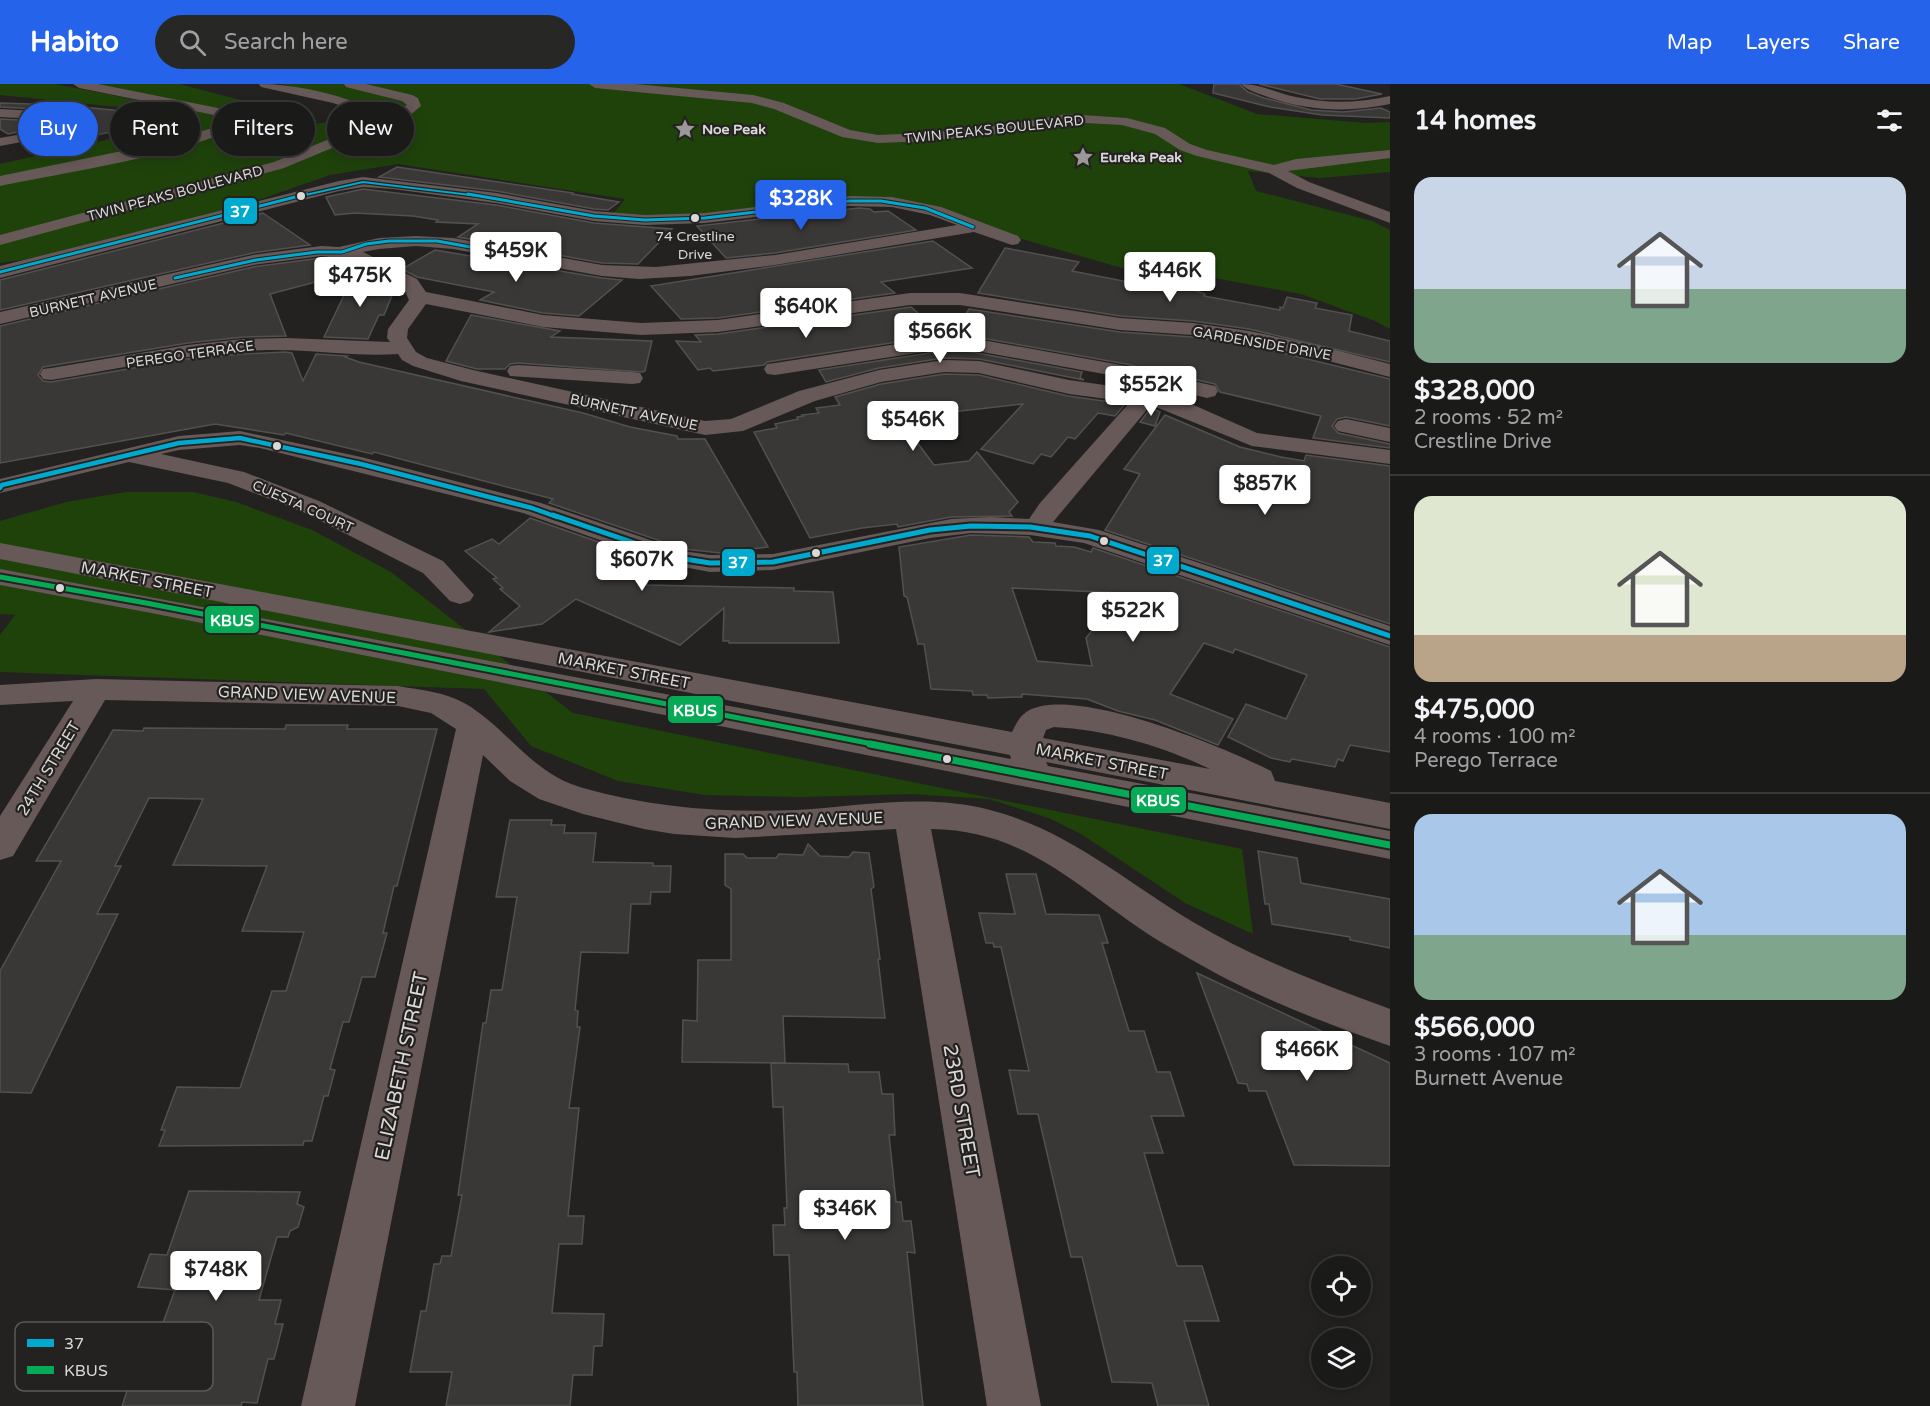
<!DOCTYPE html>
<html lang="en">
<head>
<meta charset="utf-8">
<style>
  :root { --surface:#1a1a19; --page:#272726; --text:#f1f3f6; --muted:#9fa1a2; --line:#383838; --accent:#2563eb }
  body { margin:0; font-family:"Varela Round",sans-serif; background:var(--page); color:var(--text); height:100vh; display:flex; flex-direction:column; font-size:22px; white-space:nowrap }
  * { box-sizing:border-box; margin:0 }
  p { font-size:20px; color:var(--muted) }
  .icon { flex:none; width:33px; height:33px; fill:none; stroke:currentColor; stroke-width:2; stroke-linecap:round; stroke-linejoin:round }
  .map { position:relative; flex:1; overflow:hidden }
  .side { display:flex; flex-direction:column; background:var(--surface); width:540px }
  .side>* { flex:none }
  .banner { position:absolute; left:18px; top:18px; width:570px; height:54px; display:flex; gap:12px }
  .fabs { position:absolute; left:1311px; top:1172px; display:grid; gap:12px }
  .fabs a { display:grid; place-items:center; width:60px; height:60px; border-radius:50%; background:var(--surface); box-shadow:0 3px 15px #0003,0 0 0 2px var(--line); font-size:30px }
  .price { position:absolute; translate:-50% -51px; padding:0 14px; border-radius:6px; background:#fff; color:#222; font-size:20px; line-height:39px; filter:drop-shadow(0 2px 3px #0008) }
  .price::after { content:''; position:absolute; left:50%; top:36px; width:18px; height:14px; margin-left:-9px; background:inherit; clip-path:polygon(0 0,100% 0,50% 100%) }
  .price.active { background:var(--accent); color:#fff }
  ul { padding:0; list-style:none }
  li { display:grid; align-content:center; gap:12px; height:318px; padding:0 24px }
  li+li { border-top:2px solid var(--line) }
  li span { display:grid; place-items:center; height:186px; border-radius:18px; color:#555 }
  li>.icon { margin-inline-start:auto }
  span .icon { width:108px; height:108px; fill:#fffc; stroke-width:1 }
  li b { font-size:26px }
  h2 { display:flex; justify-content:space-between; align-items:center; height:72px; padding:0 24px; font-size:26px }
  .chip { padding:0 21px; border-radius:27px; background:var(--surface); box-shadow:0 3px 15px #0003,0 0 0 2px var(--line); font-size:21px; line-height:54px }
  .chip.active { background:var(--accent); color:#fff }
  header { display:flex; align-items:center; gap:36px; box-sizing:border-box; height:84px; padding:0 30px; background:var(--accent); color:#fff }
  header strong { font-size:28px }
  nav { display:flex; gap:33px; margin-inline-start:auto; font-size:21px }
  .search { width:420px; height:54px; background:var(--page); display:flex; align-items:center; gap:15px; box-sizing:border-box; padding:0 21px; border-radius:33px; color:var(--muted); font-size:22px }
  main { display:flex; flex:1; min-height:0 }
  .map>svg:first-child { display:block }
</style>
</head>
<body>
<header>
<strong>Habito</strong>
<div class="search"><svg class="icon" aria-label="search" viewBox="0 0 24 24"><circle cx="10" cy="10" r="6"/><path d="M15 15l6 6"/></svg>Search here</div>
<nav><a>Map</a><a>Layers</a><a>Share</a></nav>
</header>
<main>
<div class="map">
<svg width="1390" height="1322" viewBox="0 0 1390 1322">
  <rect width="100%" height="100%" fill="#232221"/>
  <!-- green -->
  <g fill="#1f420b">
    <polygon points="0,0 55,0 214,31 221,34 223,38 212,46 231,46 247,37 244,30 92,0 179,0 317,36 288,44 335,37 369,23 343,14 280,0 1179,0 1257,30 1366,39 1390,38 1390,88 1320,94 1248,87 1256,107 1372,137 1390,146 1390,245 1375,237 1301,210 1209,193 1122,184 880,114 671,134 613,130 625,115 398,80 330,91 221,129 35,174 0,179 0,80 106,56 145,43 153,32 137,25 0,11"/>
    <polygon points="126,408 193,408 236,418 312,446 391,488 573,629 1242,765 1253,850 1185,819 1081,750 1049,734 989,715 912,710 801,713 705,711 618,697 531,662 484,605 0,588 0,551 15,531 0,530 0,437 66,418"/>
  </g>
  <!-- building -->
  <g fill="#393836" stroke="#525150" stroke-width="1.5" fill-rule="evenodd">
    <polygon points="1214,0 1239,0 1248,8 1264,14 1311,26 1343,28 1381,24 1390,28 1390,34 1322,31 1270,23 1213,9"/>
    <polygon points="1259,0 1336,0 1382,10 1355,15 1320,15"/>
    <polygon points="0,19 62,21 163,31 164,38 28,64 22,60 60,53 74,41 70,33 37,25 0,23"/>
    <polygon points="0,35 37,37 52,41 8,50 0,45"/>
    <polygon points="397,83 573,109 572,110 619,118 608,126 594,125 496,107 379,93"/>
    <polygon points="363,105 496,121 594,139 672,145 638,180 602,179 458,153 478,140 436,138 438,136 413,132 355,129 335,131 326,113"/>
    <polygon points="859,124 870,125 874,128 888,127 916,146 775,169 726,174 697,142"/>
    <polygon points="263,129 310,161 253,169 0,226 0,196"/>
    <polygon points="933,157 972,184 881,198 895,209 718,234 681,235 651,202"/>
    <polygon points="1005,164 1079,178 1072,187 1128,198 1132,193 1160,197 1158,200 1193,206 1205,210 1204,212 1280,226 1280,223 1283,224 1287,213 1317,219 1315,224 1352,231 1349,247 1390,257 1390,278 1249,245 1193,237 1120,232 978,209"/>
    <polygon points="435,166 602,194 622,196 579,232 543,229 480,216 494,208 417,193 402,185"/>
    <polygon points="321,174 330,175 350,189 270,210 286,252 243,253 188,259 43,283 38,291 43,297 51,298 187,275 242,270 285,268 292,269 303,297 316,270 347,272 345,273 359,278 583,329 630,343 677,352 678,355 705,355 768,463 720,469 684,465 549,419 553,415 484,397 374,368 372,370 286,349 284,351 215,340 0,379 0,242 253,183"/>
    <polygon points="356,186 376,200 384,196 396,202 384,231 379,231 368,255 324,253"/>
    <polygon points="911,223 943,251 767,278 764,281 713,287 710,284 698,286 676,257 701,258 695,251 718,250"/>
    <polygon points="969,225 1120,248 1193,253 1249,261 1390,295 1390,342 1346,333 1337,335 1332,342 1338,349 1390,360 1390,364 1313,354 1321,332 1220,308 1215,300 1126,280 954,249"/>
    <polygon points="471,231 560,247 551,253 652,257 645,287 642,288 518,279 510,280 505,285 477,285 446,277"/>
    <polygon points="955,265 1082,288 1080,294 1084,296 979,275 944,274 879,284 826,298 819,286"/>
    <polygon points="944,290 979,291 1068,312 1125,320 1115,332 1098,329 1075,355 1068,353 1051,373 1041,370 1033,380 981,365 1023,320 899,334 934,381 969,377 977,368 1018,418 1009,428 1012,432 951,433 898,443 897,440 862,444 810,454 754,348 777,344 775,340 798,335 797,333 803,332 802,331 819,329 816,324 840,321 835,313 881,300"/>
    <polygon points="1151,324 1160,328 1155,342 1140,338"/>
    <polygon points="1165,331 1240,363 1281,373 1304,377 1306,371 1390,382 1390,540 1105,446 1140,390 1124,385"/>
    <polygon points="530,434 653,477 646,478 647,501 794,504 794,507 833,508 839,559 729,559 729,557 723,557 724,524 680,561 576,515 542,540 489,548 520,522 500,505 503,504 493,495 497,494 465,467 492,455 499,460"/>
    <path d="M971 451 1029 453 1033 458 1055 459 1056 462 1074 463 1091 468 1093 464 1390 563V668L1350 661 1343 677 1338 675 1335 683 1292 675 1290 678 1271 674 1228 653 1246 620 1286 635 1307 591 1235 565 1233 569 1204 559 1170 610 1233 635 1218 661 1155 636 1118 627 1087 615 1022 610V613L988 614 987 611H973L972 607 931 605 924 560H918L907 513 904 512 899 463ZM1012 504 1122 509 1086 554 1092 582 1037 577Z"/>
    <polygon points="286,641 348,641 347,645 437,645 397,802 394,802 383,849 387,849 375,893 362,893 349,938 343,938 330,985 335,986 328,1012 324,1012 312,1057 304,1057 303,1061 159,1062 165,1046 161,1046 177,1003 240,1004 272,907 286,907 304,848 242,847 267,782 173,781 203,715 149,714 115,782 121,782 97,830 118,830 31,1009 0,1008 0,887 61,777 36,777 113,646 143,647 144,644 285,645"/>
    <polygon points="510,736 552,736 551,741 565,741 564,749 596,749 593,778 653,779 653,782 671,782 670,808 651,808 650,820 631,820 628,869 581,868 575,926 578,927 577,943 580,943 569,1024 579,1024 568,1132 584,1132 582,1160 559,1160 552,1229 604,1230 602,1262 594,1262 592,1291 573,1291 570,1322 446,1322 452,1288 410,1288 421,1227 426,1227 434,1180 440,1180 442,1172 451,1172 462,1111 458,1111 483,939 486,939 491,906 502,906 517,813 496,813"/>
    <polygon points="808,760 820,772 849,773 853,768 869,769 874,803 871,805 880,875 878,875 885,934 783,932 785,979 682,978 683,936 697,937 698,876 731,876 731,805 725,801 725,770 743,770 747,774 776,774 779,770 803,771"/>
    <polygon points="1258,767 1297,774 1301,799 1390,815 1390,864 1350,856 1350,853 1272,840 1269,820 1265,820"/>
    <polygon points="1006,790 1036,790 1046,830 1099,831 1108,859 1102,859 1129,947 1144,947 1157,988 1170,988 1184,1032 1151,1032 1163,1069 1144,1069 1177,1182 1202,1182 1219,1237 1184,1237 1209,1322 1158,1322 1152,1299 1112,1298 1082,1173 1071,1173 1038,1030 1018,1030 1009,986 1029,987 1001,863 994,863 993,859 986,859 979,829 1015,830"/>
    <polygon points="1197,889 1390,979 1390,1082 1294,1081 1266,1007 1249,1007 1247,1000 1238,999"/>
    <polygon points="771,979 848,980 849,988 879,988 882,1010 893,1010 895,1051 889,1051 896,1118 901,1118 903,1137 911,1137 915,1169 907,1168 923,1322 798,1322 797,1288 794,1288 789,1171 774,1171 773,1141 785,1141 784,1124 787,1124 783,1023 773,1023"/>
    <polygon points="189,1107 300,1108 297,1120 304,1123 298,1143 290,1147 288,1153 277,1153 259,1216 281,1216 275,1240 283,1240 274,1275 268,1275 257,1319 242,1318 241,1322 122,1322 138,1274 150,1274 175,1206 138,1203 150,1170 167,1171"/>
  </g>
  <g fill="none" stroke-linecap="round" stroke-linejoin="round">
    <!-- minor -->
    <g fill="#675957" fill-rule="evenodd">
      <path d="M73 0H98L223 25 236 30 241 37C217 66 45 92 0 102V92L161 59 216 43 226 36 219 32 79 4Z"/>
      <path d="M259 0C293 0 328 8 361 20L363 23 356 27 333 19 261 3Z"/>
      <polygon points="344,0 366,0 412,11 418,14 421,22 409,32 284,84 0,161 0,151 274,78 399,26 407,21 402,17 346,3"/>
      <polygon points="589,0 635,0 753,11 784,19 850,46 878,51 926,49 1014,40 1067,30 1127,34 1165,44 1190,60 1207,66 1274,81 1296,75 1390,66 1390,74 1288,87 1309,98 1390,128 1390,139 1297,104 1269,89 1197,72 1180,66 1155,50 1122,41 1067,38 1014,48 926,57 878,59 842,53 774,25 752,19 595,4"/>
      <path d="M1241 0C1261 0 1276 9 1296 13 1327 20 1359 19 1390 12V20C1348 29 1306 27 1265 12 1257 9 1247 6 1241 0Z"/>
      <polygon points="0,25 37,27 68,34 72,41 59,51 0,62 0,54 50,45 57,40 37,35 0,33"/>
      <path d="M363 93 496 109 594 127 645 131 705 129 849 112 892 113 941 123 1018 152 1021 156 1018 160 1012 161 974 148 775 181 690 192 639 195 602 192 453 165 416 162 379 165 363 168 417 195 426 208 543 231 641 239 718 236 910 209H960L1120 234 1193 239 1249 247 1320 262 1390 280V293L1317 274 1249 259 1193 251 1120 246 960 221H910L718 248 641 251 543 243 426 220 408 245 407 254 416 268 427 274 473 286 705 337 731 335 799 307 879 286 944 276 979 277 1069 296 1154 308 1180 315 1257 349 1390 366V380L1252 362 1151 321 1053 438 1099 446 1390 542V561L1084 459 1030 451 971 449 930 454 773 486 710 488 668 480 523 429 260 364 240 361 179 366 161 370 244 388 319 417 443 477 474 511 470 517 460 520 450 517 423 489 301 427 228 399 129 378 0 409V395L179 352 240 347 361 373 541 419 683 467 710 471 773 470 951 435 991 433 1029 435 1040 419 1130 318 1069 310 979 289 944 288 881 298 815 317 743 347 705 351 461 297 413 282 402 276 398 270C355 273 312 265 269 266 196 268 123 284 51 296L43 295 40 290 43 285 51 284 188 261 243 255 286 254 390 258 387 254 388 245 409 216 403 203 347 175 321 172 253 181 0 240V228L253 171 321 162 339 163 379 154 416 152 453 154 602 181 656 183 775 171 957 141 930 131 892 123 849 122 705 139 645 141 594 137 496 119 393 105 363 103 339 107 0 194V182L339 97Z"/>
      <polygon points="955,251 1126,282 1215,302 1218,307 1215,312 1207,314 1126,294 955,263 775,291 767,290 764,285 767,280 775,279"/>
      <polygon points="518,281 632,288 640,289 643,294 640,299 632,300 510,292 507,287 510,282"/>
      <polygon points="1346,335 1390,344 1390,358 1338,347 1334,342 1338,337"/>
      <path d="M96 595 398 602C420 606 446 608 466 620 508 645 532 690 583 704 654 724 723 729 797 726 860 722 928 709 990 726 1068 746 1126 798 1193 838 1255 875 1322 900 1390 925V962C1342 945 1293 927 1247 905 1221 893 1196 878 1171 864 1087 816 1036 746 931 745L1041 1322H987L896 745 735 754 674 750 644 745 583 730 539 715 510 697 483 671 355 1322H301L456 645 431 629 398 622 105 616 13 772 0 776V732L73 617 0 621V601Z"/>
    </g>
    <!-- major -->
    <path fill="#665958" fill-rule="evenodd" d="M0 459 1012 648C1015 642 1019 633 1025 629 1067 597 1228 665 1271 687L1275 697 1390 719V745L1046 678 1048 682 1390 747V775L146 528 0 501V485L1011 675 1010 671 0 475ZM1054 643C1108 646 1162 662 1210 685L1043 654 1046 646Z"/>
    <!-- bus-1-far3 casing -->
    <g stroke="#242220" stroke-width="4.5">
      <polyline id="bus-1-far3" points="301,112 363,98 479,112"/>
    </g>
    <!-- bus-1-far2 casing -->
    <g stroke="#242220" stroke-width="5">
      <g id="bus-1-far2">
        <polyline points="468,110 594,132 645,136 705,134 849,117 881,117 925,124 973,143"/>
        <polyline points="0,188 307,110"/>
        <polyline points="175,194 256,176 317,168 342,168 366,160 389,157 437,157 515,171"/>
      </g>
    </g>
    <!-- bus-1-far1 casing -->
    <g stroke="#242220" stroke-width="8">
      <polyline id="bus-1-far1" points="0,404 2,401 179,359 240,354 361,380 532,424 557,433"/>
    </g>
    <!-- bus-1 casing -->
    <g stroke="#242220" stroke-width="9">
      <polyline id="bus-1" points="553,431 678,474 710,479 773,478 930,446 971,442 1030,443 1090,452 1390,552"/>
    </g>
    <!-- bus-2-far1 casing -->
    <g stroke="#242220" stroke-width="9">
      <polyline id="bus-2-far1" points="0,493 146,519 878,661"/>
    </g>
    <!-- bus-2 casing -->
    <g stroke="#242220" stroke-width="11">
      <polyline id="bus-2" points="870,660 1390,761"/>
    </g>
    <!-- bus-1-far3 -->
    <use href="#bus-1-far3" stroke="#00a9ce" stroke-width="2"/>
    <!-- bus-1-far2 -->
    <use href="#bus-1-far2" stroke="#00a9ce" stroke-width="3"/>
    <!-- bus-1-far1 -->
    <use href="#bus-1-far1" stroke="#00a9ce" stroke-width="4.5"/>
    <!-- bus-1 -->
    <use href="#bus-1" stroke="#00a9ce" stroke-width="5"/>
    <!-- bus-2-far1 -->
    <use href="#bus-2-far1" stroke="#06aa56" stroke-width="5"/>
    <!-- bus-2 -->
    <use href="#bus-2" stroke="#06aa56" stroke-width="7"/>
  </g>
  <!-- icons -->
  <defs>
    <g id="sight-bare" transform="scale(1.62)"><path d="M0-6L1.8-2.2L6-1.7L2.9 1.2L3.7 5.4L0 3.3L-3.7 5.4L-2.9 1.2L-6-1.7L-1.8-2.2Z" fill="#9b9998" stroke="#242220" stroke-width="2.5" paint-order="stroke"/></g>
  </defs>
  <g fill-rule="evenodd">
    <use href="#sight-bare" x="685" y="45"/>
    <use href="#sight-bare" x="1083" y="73"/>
  </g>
  <!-- markers -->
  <g fill="#dbd9d8" stroke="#242220" stroke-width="2">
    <circle cx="301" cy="112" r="5"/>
    <circle cx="695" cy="134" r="5"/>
    <circle cx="277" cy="362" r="5"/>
    <circle cx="1104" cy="457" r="5"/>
    <circle cx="816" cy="469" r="5"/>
    <circle cx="60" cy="504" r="5"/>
    <circle cx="947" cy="675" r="5"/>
  </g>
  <g text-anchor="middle" stroke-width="4.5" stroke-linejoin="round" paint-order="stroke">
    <!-- far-poi labels -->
    <g font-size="14" font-weight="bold" fill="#dbd9d8" stroke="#242220" text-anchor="start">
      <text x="702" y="50">Noe Peak</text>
      <text x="1100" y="78">Eureka Peak</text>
    </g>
    <!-- far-street labels -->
    <g font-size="14" fill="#dbd9d8" stroke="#242220">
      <text transform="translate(994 45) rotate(-6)" y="5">TWIN PEAKS BOULEVARD</text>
      <text transform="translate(175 109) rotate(-15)" y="5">TWIN PEAKS BOULEVARD</text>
      <text transform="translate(93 214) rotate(-13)" y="5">BURNETT AVENUE</text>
      <text transform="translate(1262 259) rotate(10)" y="5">GARDENSIDE DRIVE</text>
      <text transform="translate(190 270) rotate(-8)" y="5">PEREGO TERRACE</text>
      <text transform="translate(634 328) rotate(12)" y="5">BURNETT AVENUE</text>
      <text transform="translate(303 422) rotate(24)" y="5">CUESTA COURT</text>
    </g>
    <!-- bus labels -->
    <g font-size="14" fill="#dbd9d8" stroke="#242220">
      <text x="695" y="157">74 Crestline<tspan x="695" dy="18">Drive</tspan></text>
    </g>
    <!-- street labels -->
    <g font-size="16" fill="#dbd9d8" stroke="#242220">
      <text transform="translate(147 495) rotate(11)" y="6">MARKET STREET</text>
      <text transform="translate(624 586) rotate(11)" y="6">MARKET STREET</text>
      <text transform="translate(307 610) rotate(2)" y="6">GRAND VIEW AVENUE</text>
      <text transform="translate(1102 677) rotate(11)" y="6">MARKET STREET</text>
      <text transform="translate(48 684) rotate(-59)" y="6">24TH STREET</text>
      <text transform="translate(794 736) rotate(-2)" y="6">GRAND VIEW AVENUE</text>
    </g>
    <!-- near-street labels -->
    <g font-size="20" fill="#dbd9d8" stroke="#242220">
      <text transform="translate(401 982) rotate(-78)" y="7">ELIZABETH STREET</text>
      <text transform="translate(962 1027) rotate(80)" y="7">23RD STREET</text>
    </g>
  </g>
  <!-- legend -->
  <rect x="15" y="1238" width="198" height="69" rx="9" fill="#242220" stroke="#5b5957" stroke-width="1.5"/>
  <rect x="27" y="1255" width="27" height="8" fill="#00a9ce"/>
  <rect x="27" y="1282" width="27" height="8" fill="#06aa56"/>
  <g font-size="16" fill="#dbd9d8">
    <text x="64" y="1265">37</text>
    <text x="64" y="1292">KBUS</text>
  </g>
  <g stroke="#242220" stroke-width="2">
    <rect x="223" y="113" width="35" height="28" rx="6" fill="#00a9ce"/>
    <rect x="1146" y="462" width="34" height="29" rx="6" fill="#00a9ce"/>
    <rect x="721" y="464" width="35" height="29" rx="6" fill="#00a9ce"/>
    <rect x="204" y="521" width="56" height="29" rx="6" fill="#06aa56"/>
    <rect x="667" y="611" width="57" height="29" rx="6" fill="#06aa56"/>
    <rect x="1130" y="702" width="57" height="28" rx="6" fill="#06aa56"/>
  </g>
  <g font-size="16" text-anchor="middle" font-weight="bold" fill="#fff">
    <text x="240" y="133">37</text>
    <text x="1163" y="482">37</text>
    <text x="738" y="484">37</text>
    <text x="232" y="542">KBUS</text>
    <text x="695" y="632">KBUS</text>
    <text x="1158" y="722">KBUS</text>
  </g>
</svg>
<div class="fabs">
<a><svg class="icon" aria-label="locate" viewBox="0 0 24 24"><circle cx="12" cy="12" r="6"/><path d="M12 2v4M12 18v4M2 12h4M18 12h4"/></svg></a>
<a><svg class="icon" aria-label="layers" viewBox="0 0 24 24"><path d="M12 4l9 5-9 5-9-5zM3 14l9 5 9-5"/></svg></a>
</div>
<b class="price active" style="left:801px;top:147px">$328K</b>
<b class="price" style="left:516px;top:199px">$459K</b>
<b class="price" style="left:1170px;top:219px">$446K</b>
<b class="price" style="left:360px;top:224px">$475K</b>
<b class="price" style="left:806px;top:255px">$640K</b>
<b class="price" style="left:940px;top:280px">$566K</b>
<b class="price" style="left:1151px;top:333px">$552K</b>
<b class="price" style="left:913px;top:368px">$546K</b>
<b class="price" style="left:1265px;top:432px">$857K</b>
<b class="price" style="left:642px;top:508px">$607K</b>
<b class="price" style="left:1133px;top:559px">$522K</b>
<b class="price" style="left:1307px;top:998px">$466K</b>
<b class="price" style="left:845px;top:1157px">$346K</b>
<b class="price" style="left:216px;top:1218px">$748K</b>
<div class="banner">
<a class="chip active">Buy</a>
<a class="chip">Rent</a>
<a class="chip">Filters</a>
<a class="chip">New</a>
</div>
</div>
<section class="side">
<h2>14 homes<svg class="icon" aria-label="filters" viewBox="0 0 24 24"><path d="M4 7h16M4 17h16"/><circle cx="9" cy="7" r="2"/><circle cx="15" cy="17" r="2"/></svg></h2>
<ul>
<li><span style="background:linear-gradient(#c9d6e8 60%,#7fa58c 0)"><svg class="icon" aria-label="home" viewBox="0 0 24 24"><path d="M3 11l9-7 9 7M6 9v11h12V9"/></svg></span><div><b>$328,000</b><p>2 rooms · 52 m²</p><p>Crestline Drive</p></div></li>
<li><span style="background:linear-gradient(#dfe7d0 75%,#b9a48a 0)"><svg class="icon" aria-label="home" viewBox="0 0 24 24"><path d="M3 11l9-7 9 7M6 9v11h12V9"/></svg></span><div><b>$475,000</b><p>4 rooms · 100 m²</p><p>Perego Terrace</p></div></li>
<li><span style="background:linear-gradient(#a9c7e8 65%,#7fa58c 0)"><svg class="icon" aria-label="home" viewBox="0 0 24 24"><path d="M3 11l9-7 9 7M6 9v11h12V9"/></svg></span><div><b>$566,000</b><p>3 rooms · 107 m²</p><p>Burnett Avenue</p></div></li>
</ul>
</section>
</main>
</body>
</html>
